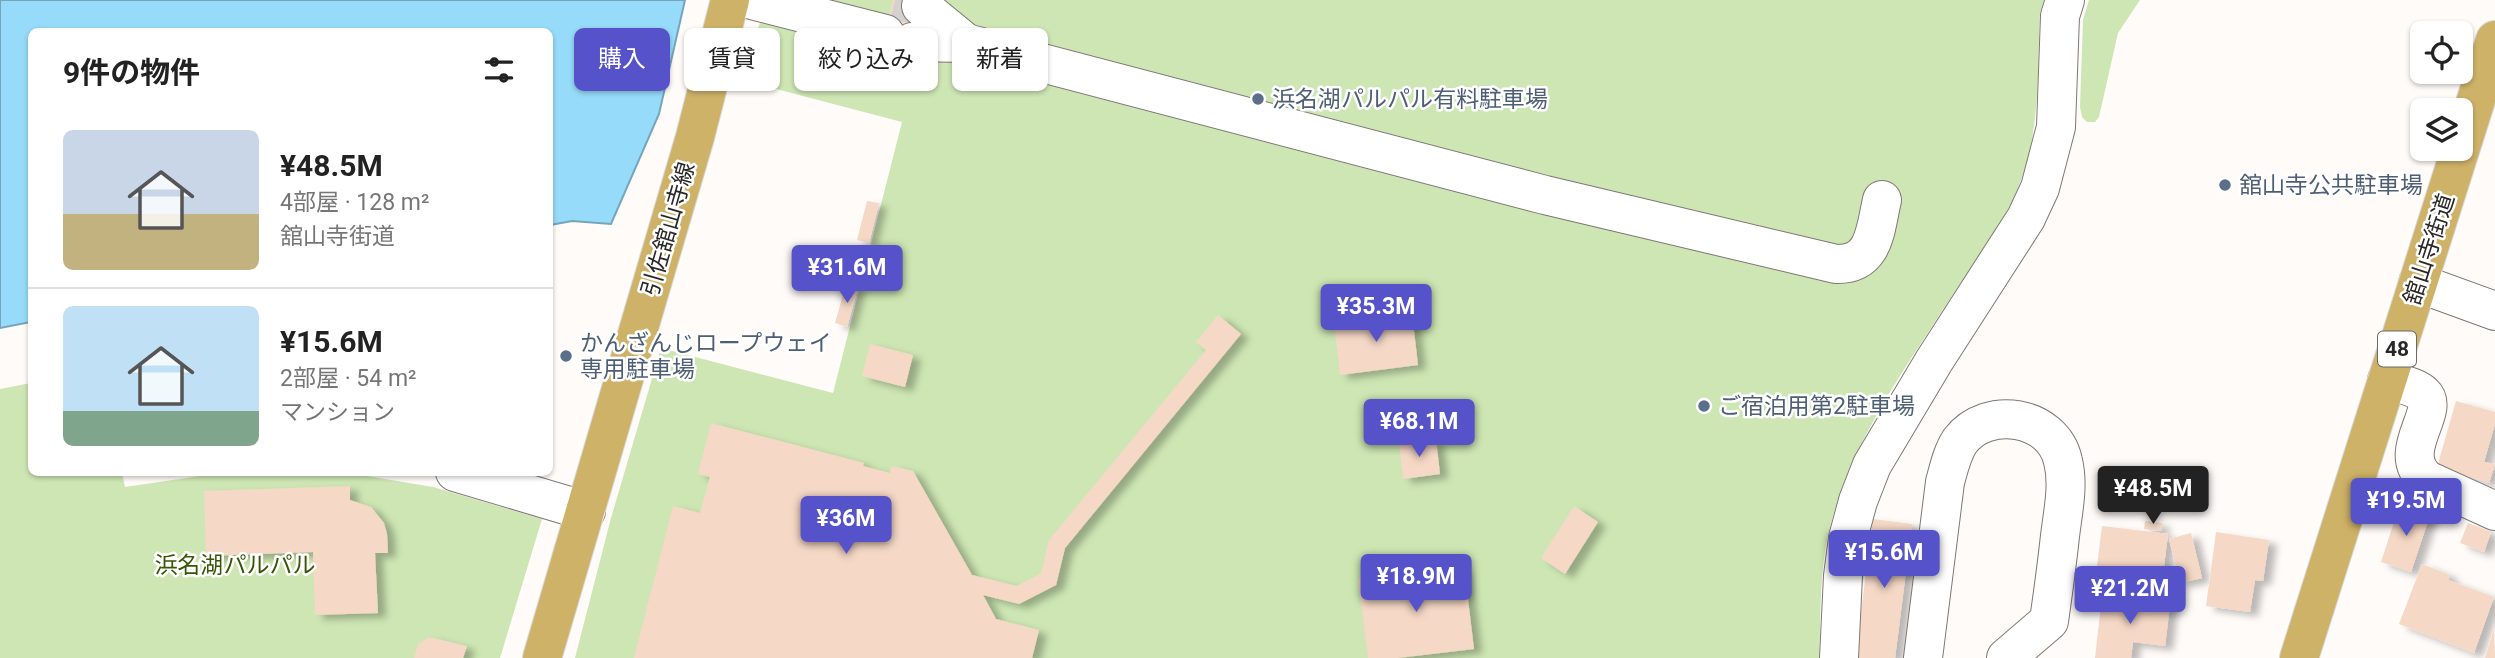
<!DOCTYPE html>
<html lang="ja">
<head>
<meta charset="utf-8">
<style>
  :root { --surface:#fff; --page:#f6f6f6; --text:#222; --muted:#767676; --line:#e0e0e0; --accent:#5552ca }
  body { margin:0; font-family:Roboto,"Noto Sans JP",sans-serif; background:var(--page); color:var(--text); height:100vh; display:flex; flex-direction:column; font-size:26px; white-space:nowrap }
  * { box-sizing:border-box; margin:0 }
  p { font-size:23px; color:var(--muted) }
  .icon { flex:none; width:38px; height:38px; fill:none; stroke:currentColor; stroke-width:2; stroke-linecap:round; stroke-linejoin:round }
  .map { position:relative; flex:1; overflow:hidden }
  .drawer { position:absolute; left:28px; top:28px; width:525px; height:448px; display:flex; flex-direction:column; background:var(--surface); border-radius:10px; box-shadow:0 2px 5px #0004 }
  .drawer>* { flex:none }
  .guide { position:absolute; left:574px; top:28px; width:665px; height:63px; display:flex; gap:14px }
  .tools { position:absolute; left:2410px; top:21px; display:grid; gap:14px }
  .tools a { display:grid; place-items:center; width:63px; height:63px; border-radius:10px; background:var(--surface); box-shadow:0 2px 5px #0004; font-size:35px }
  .price { position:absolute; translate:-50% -60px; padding:0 16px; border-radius:7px; background:var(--accent); color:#fff; font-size:23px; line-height:46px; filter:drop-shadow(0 2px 4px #0008) }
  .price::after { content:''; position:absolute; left:50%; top:42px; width:21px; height:16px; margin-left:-10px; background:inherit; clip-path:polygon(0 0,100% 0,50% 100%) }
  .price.on { background:#222; color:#fff }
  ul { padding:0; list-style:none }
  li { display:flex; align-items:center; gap:21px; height:175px; padding:0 35px }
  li+li { border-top:2px solid var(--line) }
  li span { display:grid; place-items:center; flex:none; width:196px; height:140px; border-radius:10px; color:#555 }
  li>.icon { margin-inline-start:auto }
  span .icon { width:84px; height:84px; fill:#fffc; stroke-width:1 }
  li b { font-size:30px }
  h2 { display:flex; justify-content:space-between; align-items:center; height:84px; padding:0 35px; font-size:30px }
  .pill { padding:0 24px; border-radius:10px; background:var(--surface); box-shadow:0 2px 5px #0004; font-size:24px; line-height:63px }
  .pill.on { background:var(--accent); color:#fff }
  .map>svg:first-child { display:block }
</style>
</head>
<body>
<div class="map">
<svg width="2495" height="658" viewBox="0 0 2495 658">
  <defs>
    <filter id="shadow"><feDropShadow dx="8" dy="4.5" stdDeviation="3.5" flood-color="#0004"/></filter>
  </defs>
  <rect width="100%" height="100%" fill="#fffbf9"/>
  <!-- green -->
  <g fill="#cde6b3">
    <path d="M767 0H2044L2040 12C2037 69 2041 126 2021 180 2006 222 1972 264 1948 302 1901 374 1849 447 1829 531 1819 572 1821 616 1819 658H575L611 518 661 348 833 393 902 122 742 80Z"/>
    <polygon points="2089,0 2140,0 2118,33 2099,117 2095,122 2087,122 2082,117 2080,107 2083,20"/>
    <polygon points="31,383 32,472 122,473 125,487 227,472 322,472 361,475 433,487 542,519 500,658 0,658 0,389"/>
  </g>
  <!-- water -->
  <polygon fill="#96dbfa" stroke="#76a5bb" stroke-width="2" points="0,0 685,0 659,114 611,224 572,221 550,225 550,32 32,32 31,322 0,328"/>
  <!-- building -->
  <g fill="#f5d8c6" filter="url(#shadow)">
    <polygon points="893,0 923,0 907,61 880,54"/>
    <polygon points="867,201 879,203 869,243 857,240"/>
    <polygon points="846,284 858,287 847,327 835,323"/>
    <polygon points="1412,314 1418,365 1340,375 1334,324"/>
    <polygon points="1218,315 1241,334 1065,548 1056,585 1019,604 983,595 996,619 1039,630 1032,658 634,658 673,506 700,513 710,477 698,474 711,423 864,463 863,466 890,473 892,466 913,471 972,575 1017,586 1041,573 1049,540 1206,350 1196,342"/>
    <polygon points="870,344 913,355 905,387 862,376"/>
    <polygon points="2456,401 2495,412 2495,424 2484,462 2495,464 2489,483 2437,467"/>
    <polygon points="1436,440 1440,474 1403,479 1399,444"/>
    <polygon points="350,486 350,500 371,507 384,523 387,534 388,553 375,553 378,613 315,615 313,552 206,556 204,491"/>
    <polygon points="1574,506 1598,522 1565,574 1541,558"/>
    <polygon points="2410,506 2431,512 2411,572 2381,562 2399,507 2409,510"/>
    <polygon points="1873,519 1912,524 1895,658 1855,658"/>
    <polygon points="2145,521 2162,523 2161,531 2144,529"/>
    <polygon points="2468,523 2491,532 2484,552 2460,543"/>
    <polygon points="2102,526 2168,534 2160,598 2094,590"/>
    <polygon points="2216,532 2269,540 2263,581 2255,580 2250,612 2206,606"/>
    <polygon points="2191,533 2202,578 2180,583 2169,539"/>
    <polygon points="2422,564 2450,575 2448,580 2494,597 2474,653 2399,624"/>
    <polygon points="1464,567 1474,649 1398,658 1368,658 1358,579"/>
    <polygon points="2102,596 2170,605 2165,646 2133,642 2131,658 2095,658"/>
    <polygon points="2494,628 2495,658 2485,658"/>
    <polygon points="429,637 467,646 463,658 414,658 418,644"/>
  </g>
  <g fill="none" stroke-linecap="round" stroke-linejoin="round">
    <!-- minor-tunnel -->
    <polyline stroke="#d4d1cf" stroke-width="38" stroke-dasharray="38 19" stroke-linecap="butt" points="895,0 921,6"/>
    <!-- minor casing -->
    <g stroke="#7e7875" stroke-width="40">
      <g id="minor">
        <polyline points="752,0 885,34"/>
        <polyline points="921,6 966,43"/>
        <path d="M912 42 966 43 1545 195 1836 264C1875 265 1875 230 1882 200"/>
        <polyline points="2418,283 2495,311"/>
        <path d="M2387 380C2398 384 2415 386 2423 394 2442 411 2393 452 2427 480L2495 511"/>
        <polyline points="455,472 586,511"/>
        <polyline points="1839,658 1843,576 1848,538 1858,501 1872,465 1934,361 2026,218 2040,188 2056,127 2060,16 2065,0"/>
        <path d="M1923 658 1945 482C1949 468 1952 453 1960 441 1987 405 2053 415 2063 461 2069 485 2063 511 2060 536 2057 564 2053 593 2049 621L2006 658"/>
      </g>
    </g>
    <!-- major casing -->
    <g stroke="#d9d8d8" stroke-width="40">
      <g id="major">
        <polyline points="542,658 695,137 730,0"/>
        <polyline points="2299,658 2495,40"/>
      </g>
    </g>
    <!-- minor -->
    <use href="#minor" stroke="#fff" stroke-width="38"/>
    <!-- major -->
    <use href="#major" stroke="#ceb268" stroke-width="38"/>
  </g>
  <!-- markers -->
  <g fill="#5c6f8a" stroke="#fff" stroke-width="2.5">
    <circle cx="1258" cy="99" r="7"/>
    <circle cx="2225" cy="185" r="7"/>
    <circle cx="566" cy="356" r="7"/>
    <circle cx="1704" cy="406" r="7"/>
  </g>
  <g text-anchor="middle" stroke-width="5" stroke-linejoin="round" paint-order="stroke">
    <!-- shield labels -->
    <rect fill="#fff" stroke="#6a6868" stroke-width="2" x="2378" y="331.5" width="38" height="35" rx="5"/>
    <g font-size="21" font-weight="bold" fill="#2a2827">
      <text x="2397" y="356">48</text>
    </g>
    <!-- service labels -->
    <g font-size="23" fill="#4e5e75" stroke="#fff" text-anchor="start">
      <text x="1272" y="107">浜名湖パルパル有料駐車場</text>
      <text x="2239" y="193">舘山寺公共駐車場</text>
      <text x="580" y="351">かんざんじロープウェイ<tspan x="580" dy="26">専用駐車場</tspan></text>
      <text x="1718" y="414">ご宿泊用第2駐車場</text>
    </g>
    <!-- street labels -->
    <g font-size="23" fill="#2a2827" stroke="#fff">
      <text transform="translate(668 229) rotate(-74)" y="8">引佐舘山寺線</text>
      <text transform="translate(2429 249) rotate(-72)" y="8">舘山寺街道</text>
    </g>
    <!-- park labels -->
    <g font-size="23" fill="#385505" stroke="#fff">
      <text x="235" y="573">浜名湖パルパル</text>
    </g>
  </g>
</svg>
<div class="tools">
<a><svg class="icon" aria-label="locate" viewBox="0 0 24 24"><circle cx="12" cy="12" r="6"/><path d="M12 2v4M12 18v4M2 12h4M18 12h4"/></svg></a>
<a><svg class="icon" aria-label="layers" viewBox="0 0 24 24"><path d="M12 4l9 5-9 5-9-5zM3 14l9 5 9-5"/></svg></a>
</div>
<b class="price" style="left:847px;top:305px">¥31.6M</b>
<b class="price" style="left:1376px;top:344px">¥35.3M</b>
<b class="price" style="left:1419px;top:459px">¥68.1M</b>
<b class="price on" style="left:2153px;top:526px">¥48.5M</b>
<b class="price" style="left:2406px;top:538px">¥19.5M</b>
<b class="price" style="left:846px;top:556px">¥36M</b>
<b class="price" style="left:1884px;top:590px">¥15.6M</b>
<b class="price" style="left:1416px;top:614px">¥18.9M</b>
<b class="price" style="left:2130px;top:626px">¥21.2M</b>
<div class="guide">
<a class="pill on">購入</a>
<a class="pill">賃貸</a>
<a class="pill">絞り込み</a>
<a class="pill">新着</a>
</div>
<section class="drawer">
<h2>9件の物件<svg class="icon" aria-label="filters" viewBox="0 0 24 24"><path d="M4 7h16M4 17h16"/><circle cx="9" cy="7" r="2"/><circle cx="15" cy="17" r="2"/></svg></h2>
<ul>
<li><span style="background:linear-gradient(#c9d6e8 60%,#c2b280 0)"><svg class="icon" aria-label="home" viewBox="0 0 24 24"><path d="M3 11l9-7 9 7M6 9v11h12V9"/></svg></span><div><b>¥48.5M</b><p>4部屋 · 128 m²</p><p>舘山寺街道</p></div></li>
<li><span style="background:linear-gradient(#bfe0f5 75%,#7fa58c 0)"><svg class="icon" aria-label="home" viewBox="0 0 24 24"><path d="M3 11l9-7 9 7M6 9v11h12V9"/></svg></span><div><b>¥15.6M</b><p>2部屋 · 54 m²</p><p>マンション</p></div></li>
</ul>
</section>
</div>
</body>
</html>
